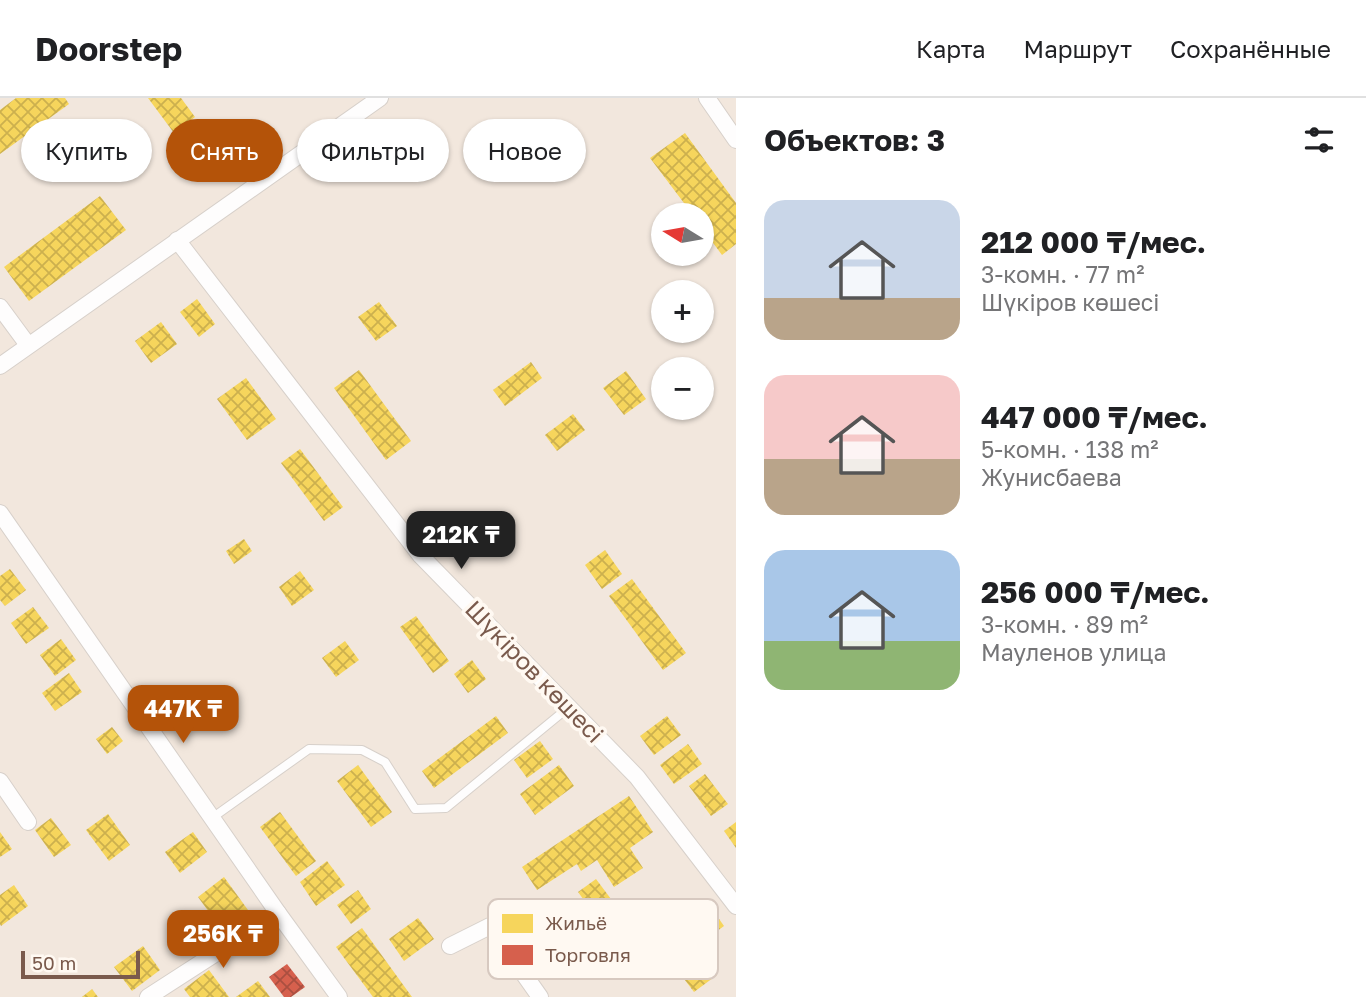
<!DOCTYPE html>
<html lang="ru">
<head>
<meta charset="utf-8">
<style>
  :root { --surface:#fff; --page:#f2f2f2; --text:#202124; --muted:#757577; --line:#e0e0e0; --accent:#b45309 }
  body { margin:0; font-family:"Golos Text",sans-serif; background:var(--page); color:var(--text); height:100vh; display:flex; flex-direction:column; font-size:26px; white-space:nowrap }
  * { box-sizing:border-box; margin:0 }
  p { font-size:23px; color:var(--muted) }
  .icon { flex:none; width:38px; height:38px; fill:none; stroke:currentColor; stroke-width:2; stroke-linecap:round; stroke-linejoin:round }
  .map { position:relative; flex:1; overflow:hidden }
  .drawer { display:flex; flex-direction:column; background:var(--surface); width:630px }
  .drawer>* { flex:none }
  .hud { position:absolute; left:21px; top:21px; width:609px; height:63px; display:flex; gap:14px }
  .needle { width:46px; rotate:281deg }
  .fabs { position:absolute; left:651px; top:105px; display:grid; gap:14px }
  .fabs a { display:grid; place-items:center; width:63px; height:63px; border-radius:50%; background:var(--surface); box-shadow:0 2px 5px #0004; font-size:35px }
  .scale { position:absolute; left:21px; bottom:18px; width:119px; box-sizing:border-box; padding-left:7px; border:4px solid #7a5a4c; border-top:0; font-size:19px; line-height:24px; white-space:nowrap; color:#7a5a4c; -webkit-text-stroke:5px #fff9f2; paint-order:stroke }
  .price { position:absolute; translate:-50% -60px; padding:0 16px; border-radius:14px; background:var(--accent); color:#fff; font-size:23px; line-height:46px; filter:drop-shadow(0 2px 4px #0008) }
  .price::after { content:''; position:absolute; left:50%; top:42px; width:21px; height:16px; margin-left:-10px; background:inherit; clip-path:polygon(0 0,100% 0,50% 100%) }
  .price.active { background:#222; color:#fff }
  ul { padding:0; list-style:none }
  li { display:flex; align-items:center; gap:21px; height:175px; padding:0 28px }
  li span { display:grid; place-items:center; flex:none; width:196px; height:140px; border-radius:21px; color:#555 }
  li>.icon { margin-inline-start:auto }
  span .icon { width:84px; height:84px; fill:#fffc; stroke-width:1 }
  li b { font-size:30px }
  h2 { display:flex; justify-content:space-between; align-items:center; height:84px; padding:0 28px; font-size:30px }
  .chip { padding:0 24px; border-radius:32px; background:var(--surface); box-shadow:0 2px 5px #0004; font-size:24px; line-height:63px }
  .chip.active { background:var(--accent); color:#fff }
  header { display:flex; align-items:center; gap:42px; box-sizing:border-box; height:98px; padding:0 35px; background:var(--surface); border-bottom:2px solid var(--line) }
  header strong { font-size:33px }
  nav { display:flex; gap:38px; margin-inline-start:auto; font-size:24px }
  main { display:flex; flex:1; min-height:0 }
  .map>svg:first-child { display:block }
</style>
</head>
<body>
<header>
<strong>Doorstep</strong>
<nav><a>Карта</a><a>Маршрут</a><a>Сохранённые</a></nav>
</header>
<main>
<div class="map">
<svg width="736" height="899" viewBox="0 0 736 899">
  <defs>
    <pattern id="homes-cross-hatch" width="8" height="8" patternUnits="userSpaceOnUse" patternTransform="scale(1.75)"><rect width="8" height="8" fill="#f6d55c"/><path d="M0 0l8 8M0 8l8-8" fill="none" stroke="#ccb04e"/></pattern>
    <pattern id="shops-cross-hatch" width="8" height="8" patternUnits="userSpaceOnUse" patternTransform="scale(1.75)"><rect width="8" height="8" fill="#d6604d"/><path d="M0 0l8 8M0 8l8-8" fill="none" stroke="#aa4f40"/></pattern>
  </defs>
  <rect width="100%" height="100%" fill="#f9f4ef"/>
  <!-- residential -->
  <path fill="#f2e7dd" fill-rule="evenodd" d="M0 0H736V899H0ZM663 117H702V156H663ZM663 194H702V233H663ZM663 271H702V310H663Z"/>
  <!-- homes -->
  <g fill="url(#homes-cross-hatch)">
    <polygon points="16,0 65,0 69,6 0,56 0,12"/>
    <polygon points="148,0 181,0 195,19 174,35"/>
    <polygon points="685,35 736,105 736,146 722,157 702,130 702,117 693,117 650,60"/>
    <polygon points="100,98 126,132 29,203 4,169"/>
    <polygon points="197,201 215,226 199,239 180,214"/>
    <polygon points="379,204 397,228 376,243 358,219"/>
    <polygon points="161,224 177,246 151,265 135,243"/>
    <polygon points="531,264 542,280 505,308 493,292"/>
    <polygon points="359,272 411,343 386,362 334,290"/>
    <polygon points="626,273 646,301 624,317 603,290"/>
    <polygon points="246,280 276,321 247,342 217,301"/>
    <polygon points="573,316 585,332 557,353 545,337"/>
    <polygon points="300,351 343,409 324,423 281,365"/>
    <polygon points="244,441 252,453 234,466 226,453"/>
    <polygon points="605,452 622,476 602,491 585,467"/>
    <polygon points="10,471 26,492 5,508 0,502 0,478"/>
    <polygon points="300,473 314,492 292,508 279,489"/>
    <polygon points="632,481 686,555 663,572 609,498"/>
    <polygon points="33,509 49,530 26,546 11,525"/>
    <polygon points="416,518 449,563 433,575 400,529"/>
    <polygon points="61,541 76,562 55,578 40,557"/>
    <polygon points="345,543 359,562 336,579 322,560"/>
    <polygon points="472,562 486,581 468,595 454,576"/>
    <polygon points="69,575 82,594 55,613 42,595"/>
    <polygon points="496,618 508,635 434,690 422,673"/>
    <polygon points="667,618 681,637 654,657 640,638"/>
    <polygon points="112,629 123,643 107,656 96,641"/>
    <polygon points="540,643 553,661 527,680 514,662"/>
    <polygon points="688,646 702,666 674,686 660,667"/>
    <polygon points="358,667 392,714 371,729 337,683"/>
    <polygon points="559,667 574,688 535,717 520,696"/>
    <polygon points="705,676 728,706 711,718 689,688"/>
    <polygon points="629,698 653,734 630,750 643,770 614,789 597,762 581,773 577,766 537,792 522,769"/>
    <polygon points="280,714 316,763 296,778 260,729"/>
    <polygon points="108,716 130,747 109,763 86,732"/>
    <polygon points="51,720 71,747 54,759 35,732"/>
    <polygon points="736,724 736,750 724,733"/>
    <polygon points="0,734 12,751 0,759"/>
    <polygon points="193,734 207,754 180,775 165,754"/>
    <polygon points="327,763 345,787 316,808 300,784"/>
    <polygon points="224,779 248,812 222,832 198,799"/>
    <polygon points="596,781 614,805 596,819 578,794"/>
    <polygon points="14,787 28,808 1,828 0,826 0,797"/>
    <polygon points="358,792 371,811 351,826 337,807"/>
    <polygon points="710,808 724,828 697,848 683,828"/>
    <polygon points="418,820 434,841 404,863 389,841"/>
    <polygon points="362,830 412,899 373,899 336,849"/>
    <polygon points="143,848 160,872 132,893 114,869"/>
    <polygon points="701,856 717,877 694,894 678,873"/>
    <polygon points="209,872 229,899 190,899 184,891"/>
    <polygon points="258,883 270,899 236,899"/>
    <polygon points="92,891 98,899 82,899"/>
  </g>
  <!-- shops -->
  <polygon fill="url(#shops-cross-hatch)" points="287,866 305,889 291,899 284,899 269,879"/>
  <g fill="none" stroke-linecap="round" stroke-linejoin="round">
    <!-- service casing -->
    <g stroke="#d7d0ca" stroke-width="10">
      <polyline id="service" points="212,720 309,651 362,652 385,664 415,711 446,710 569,609"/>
    </g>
    <!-- minor casing -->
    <g stroke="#d7d0ca" stroke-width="18">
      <g id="minor">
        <polyline points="707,0 736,42"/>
        <polyline points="177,142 421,458 637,679 736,808"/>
        <polyline points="0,209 28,247"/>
        <polyline points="0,268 380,0"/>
        <polyline points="0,415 278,815 339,899"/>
        <polyline points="0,683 28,724"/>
        <polyline points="450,848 490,828 540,899"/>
        <polyline points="148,899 278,815"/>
      </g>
    </g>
    <!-- service -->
    <use href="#service" stroke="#fefdfd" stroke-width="8"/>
    <!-- minor -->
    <use href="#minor" stroke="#fefdfd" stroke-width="16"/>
  </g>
  <g text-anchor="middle" stroke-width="7" stroke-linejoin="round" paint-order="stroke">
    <!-- street labels -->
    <g font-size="24" fill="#7a5a4c" stroke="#fff9f2">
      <text transform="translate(534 574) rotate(46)" y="8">Шүкіров көшесі</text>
    </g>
  </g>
  <!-- legend -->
  <rect x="488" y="801" width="230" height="80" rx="10" fill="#fff9f2" stroke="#d7c9c0" stroke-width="2"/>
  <rect x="502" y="816" width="31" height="19" fill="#f6d55c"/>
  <rect x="502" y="847" width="31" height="20" fill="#d6604d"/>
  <g font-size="19" fill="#7a5a4c">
    <text x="545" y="832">Жильё</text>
    <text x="545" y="864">Торговля</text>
  </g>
</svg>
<div class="fabs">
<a><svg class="needle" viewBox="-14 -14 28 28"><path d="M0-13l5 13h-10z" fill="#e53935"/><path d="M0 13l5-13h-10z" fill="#757577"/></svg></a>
<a>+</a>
<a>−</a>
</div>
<div class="scale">50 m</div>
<b class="price active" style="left:461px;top:473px">212K ₸</b>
<b class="price" style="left:183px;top:647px">447K ₸</b>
<b class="price" style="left:223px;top:872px">256K ₸</b>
<div class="hud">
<a class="chip">Купить</a>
<a class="chip active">Снять</a>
<a class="chip">Фильтры</a>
<a class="chip">Новое</a>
</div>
</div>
<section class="drawer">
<h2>Объектов: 3<svg class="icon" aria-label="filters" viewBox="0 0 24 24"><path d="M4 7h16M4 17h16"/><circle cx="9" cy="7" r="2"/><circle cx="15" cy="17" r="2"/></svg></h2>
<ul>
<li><span style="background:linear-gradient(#c9d6e8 70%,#b9a48a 0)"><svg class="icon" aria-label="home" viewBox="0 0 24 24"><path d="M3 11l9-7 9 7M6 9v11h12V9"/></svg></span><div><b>212 000 ₸/мес.</b><p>3-комн. · 77 m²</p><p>Шүкіров көшесі</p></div></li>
<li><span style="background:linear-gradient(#f6c9c9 60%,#b9a48a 0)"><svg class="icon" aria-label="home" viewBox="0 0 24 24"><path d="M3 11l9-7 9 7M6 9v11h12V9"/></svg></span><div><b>447 000 ₸/мес.</b><p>5-комн. · 138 m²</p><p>Жунисбаева</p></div></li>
<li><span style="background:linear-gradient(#a9c7e8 65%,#8fb573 0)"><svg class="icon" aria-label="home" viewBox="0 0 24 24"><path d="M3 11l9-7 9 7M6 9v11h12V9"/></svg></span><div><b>256 000 ₸/мес.</b><p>3-комн. · 89 m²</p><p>Мауленов улица</p></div></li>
</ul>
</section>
</main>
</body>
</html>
